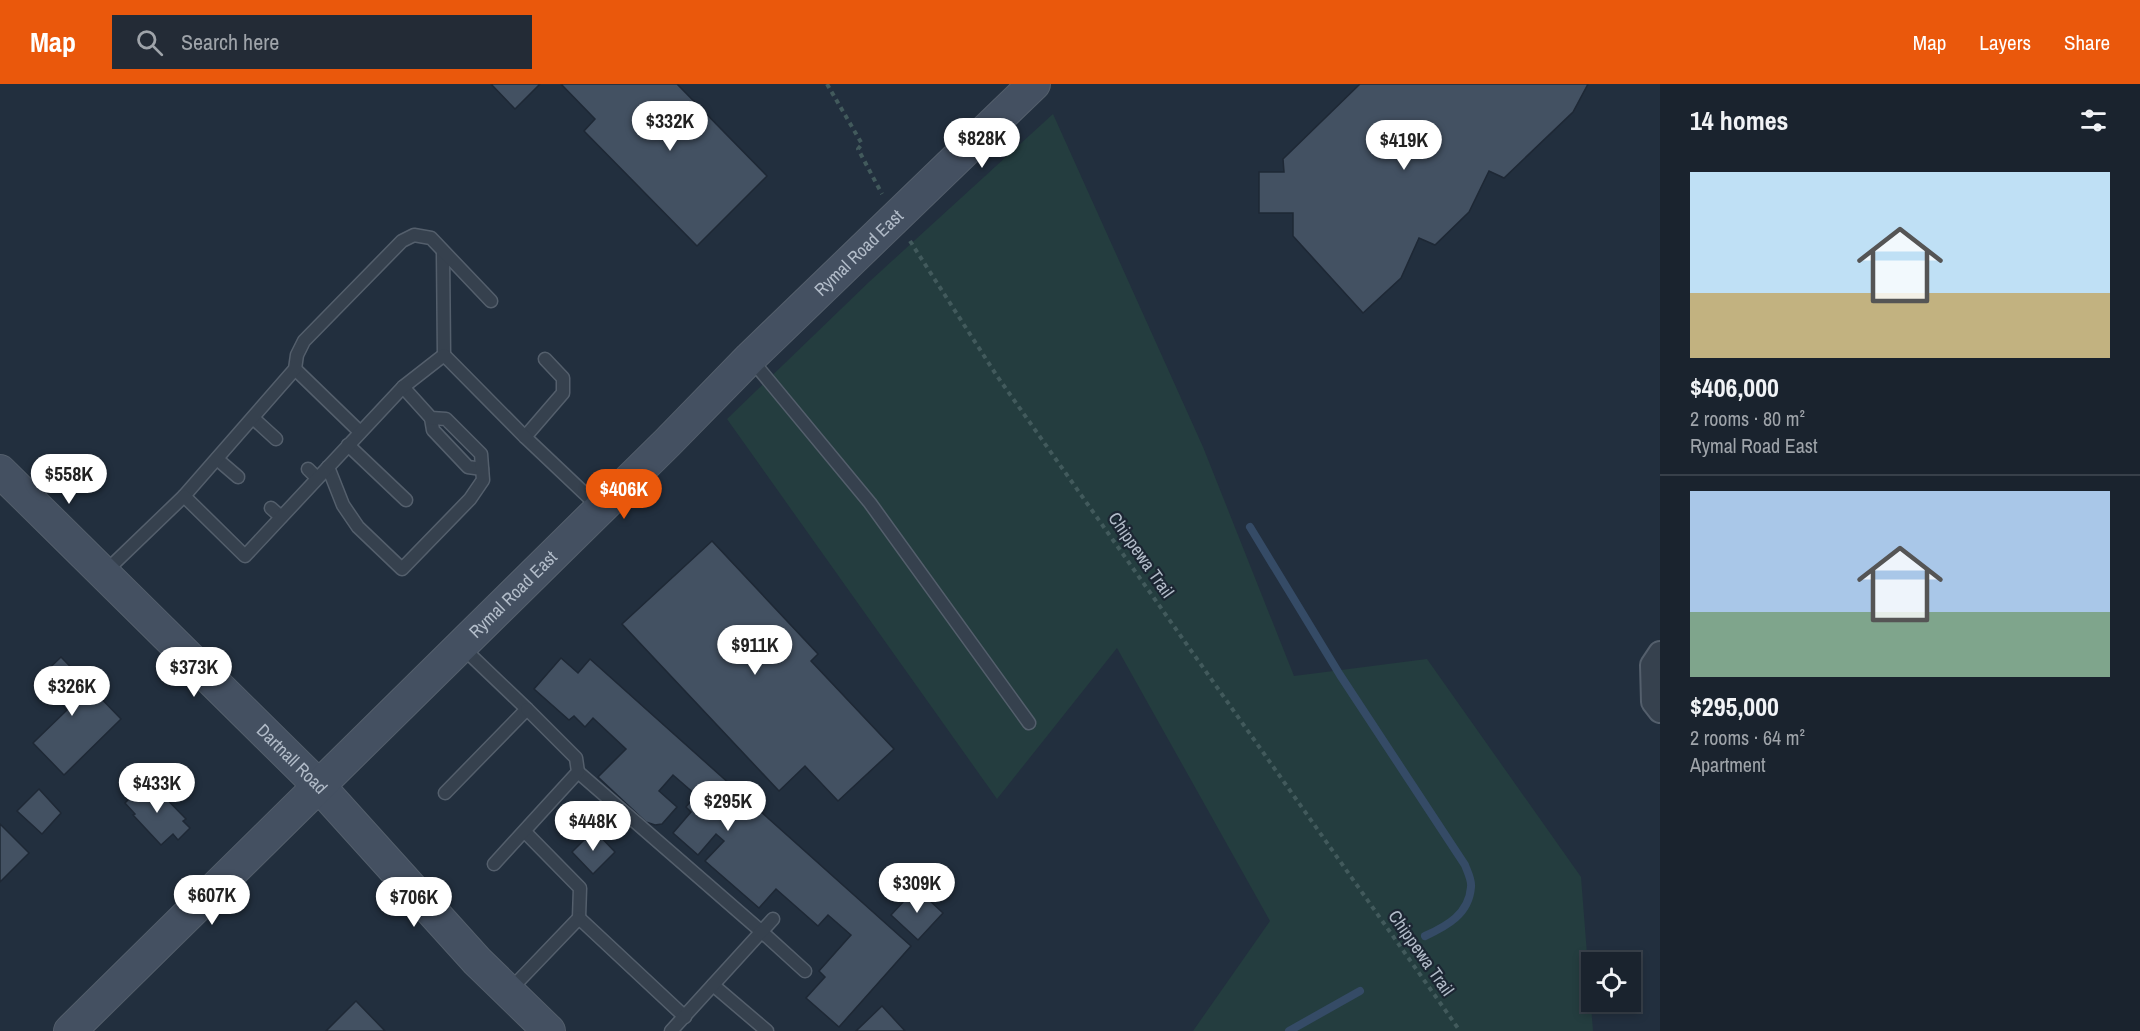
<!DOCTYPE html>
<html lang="en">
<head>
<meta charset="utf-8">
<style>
  :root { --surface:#1a232e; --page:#232b36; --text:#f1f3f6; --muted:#9fa4aa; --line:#38404a; --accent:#ea580c }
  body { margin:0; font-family:"Archivo Narrow",sans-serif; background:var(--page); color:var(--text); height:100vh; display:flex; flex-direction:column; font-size:22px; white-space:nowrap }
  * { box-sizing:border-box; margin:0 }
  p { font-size:20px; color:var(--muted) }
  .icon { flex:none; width:33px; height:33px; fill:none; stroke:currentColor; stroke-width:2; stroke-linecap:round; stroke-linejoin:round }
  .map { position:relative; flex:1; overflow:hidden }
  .drawer { display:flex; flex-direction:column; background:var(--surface); width:480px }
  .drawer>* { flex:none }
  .tools { position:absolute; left:1581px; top:868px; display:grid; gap:12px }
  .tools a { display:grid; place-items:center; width:60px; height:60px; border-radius:0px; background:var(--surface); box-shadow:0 3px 9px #0003,0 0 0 2px var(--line); font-size:30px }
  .price { position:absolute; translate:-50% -51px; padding:0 14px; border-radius:21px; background:#fff; color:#222; font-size:20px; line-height:39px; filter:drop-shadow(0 2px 3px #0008) }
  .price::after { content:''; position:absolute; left:50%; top:36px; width:18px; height:14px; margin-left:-9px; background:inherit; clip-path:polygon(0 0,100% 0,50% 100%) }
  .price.active { background:var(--accent); color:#fff }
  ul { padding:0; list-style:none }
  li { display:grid; align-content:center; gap:12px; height:318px; padding:0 30px }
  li+li { border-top:2px solid var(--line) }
  li span { display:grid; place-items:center; height:186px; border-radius:0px; color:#555 }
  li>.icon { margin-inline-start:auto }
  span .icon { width:108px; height:108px; fill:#fffc; stroke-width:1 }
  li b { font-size:26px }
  h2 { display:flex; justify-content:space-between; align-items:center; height:72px; padding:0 30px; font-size:26px }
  header { display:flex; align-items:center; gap:36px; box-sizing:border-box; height:84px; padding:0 30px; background:var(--accent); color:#fff }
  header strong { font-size:28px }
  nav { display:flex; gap:33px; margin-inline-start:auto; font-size:21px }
  .search { width:420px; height:54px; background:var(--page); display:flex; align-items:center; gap:15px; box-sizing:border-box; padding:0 21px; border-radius:0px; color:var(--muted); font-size:22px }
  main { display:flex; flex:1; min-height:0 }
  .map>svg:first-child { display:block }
</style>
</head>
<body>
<header>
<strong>Map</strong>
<div class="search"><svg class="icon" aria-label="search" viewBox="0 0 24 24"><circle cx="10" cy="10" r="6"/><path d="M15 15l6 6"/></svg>Search here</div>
<nav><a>Map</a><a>Layers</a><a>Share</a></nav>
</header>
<main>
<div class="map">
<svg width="1660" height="947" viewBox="0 0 1660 947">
  <rect width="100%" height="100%" fill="#222f3e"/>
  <!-- green -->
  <polygon fill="#243d3f" points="1053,30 1203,363 1294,592 1427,575 1581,793 1593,947 1193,947 1270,837 1117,564 997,715 727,335 869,198"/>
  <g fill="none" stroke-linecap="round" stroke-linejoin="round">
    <!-- stream -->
    <g stroke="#354b66" stroke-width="8">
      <path d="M1250 443 1340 591 1465 781C1467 787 1472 796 1471 803 1469 830 1447 842 1425 852"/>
      <polyline points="1289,947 1360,907"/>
    </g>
  </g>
  <!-- building -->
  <g fill="#435162" stroke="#1e2835" stroke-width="1.5">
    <polygon points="491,0 540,0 515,25"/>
    <polygon points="561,0 677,0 767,92 697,162 584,47 595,35"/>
    <polygon points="1360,0 1588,0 1573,28 1504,94 1489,87 1469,128 1435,161 1419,154 1401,194 1363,229 1293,152 1293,129 1259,129 1259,88 1284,88 1283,75"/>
    <polygon points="712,457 818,570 811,577 894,665 838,717 805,682 779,707 622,540"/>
    <polygon points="61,573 121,635 64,691 33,659 67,626 58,616 53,621 33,600"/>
    <polygon points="561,574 578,589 590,575 911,862 839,943 806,914 825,893 819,887 851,851 828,831 818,842 776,805 759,824 705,777 724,757 716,750 698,771 673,749 691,728 686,723 696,711 673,691 659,707 677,723 662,740 655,741 646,738 598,693 626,665 593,634 585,643 574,632 569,636 534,605"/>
    <polygon points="148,696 186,735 183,737 190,744 178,756 173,750 161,761 133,731 135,730 125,719"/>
    <polygon points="39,705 61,729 42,750 17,727"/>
    <polygon points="0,740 29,769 0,798"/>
    <polygon points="594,746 615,768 593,790 572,768"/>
    <polygon points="916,804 943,829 918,856 891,831"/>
    <polygon points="356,917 385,947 326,947"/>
    <polygon points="882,922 905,947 856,947"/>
  </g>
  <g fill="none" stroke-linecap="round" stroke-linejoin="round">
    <!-- lane casing -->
    <g stroke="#545f6c" stroke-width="15">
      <g id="lane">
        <polyline points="443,168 444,271"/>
        <polyline points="750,274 870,419 1029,639"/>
        <polyline points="295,285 360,348"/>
        <polyline points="253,334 276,355"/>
        <polyline points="431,334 433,346 468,383 482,385"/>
        <polyline points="525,353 563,309 563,294 545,275"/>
        <polyline points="348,361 406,416"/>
        <polyline points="217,375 238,393"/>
        <polyline points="328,383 343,421 358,443 402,485 470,415 483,396 481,370 446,335 431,334 403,303"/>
        <polyline points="308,385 317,394"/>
        <polyline points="184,412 295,285 297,271 304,257 402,157 414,151 431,154 491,217"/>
        <polyline points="271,424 281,433"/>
        <polyline points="105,488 184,412 245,472 403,303 444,271 525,353 600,424"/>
        <polyline points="578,688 762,848 805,887"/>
        <polyline points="445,709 527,625 461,562"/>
        <polyline points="525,748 580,804 579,834"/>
        <polyline points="494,780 578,688 576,674 527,625"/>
        <polyline points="713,901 767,947"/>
        <polyline points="509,907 579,834 685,933"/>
        <polyline points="671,947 773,835"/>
      </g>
    </g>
    <!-- street casing -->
    <g stroke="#545f6c" stroke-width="26">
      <polyline id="street" points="1660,569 1652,581 1653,618 1660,627"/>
    </g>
    <!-- secondary casing -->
    <g stroke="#545f6c" stroke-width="34">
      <g id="secondary">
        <path id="s1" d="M0 387 319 702 477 877 549 947"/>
        <path id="s2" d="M70 947 668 358 750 274 1034 0"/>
      </g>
    </g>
    <!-- path -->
    <g stroke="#425a5c" stroke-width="4" stroke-dasharray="4.5 4.5" stroke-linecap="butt">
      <polyline points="827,0 862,60 858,65 882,110"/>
      <polyline points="910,157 997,292 1460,947"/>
    </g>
    <!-- lane -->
    <use href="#lane" stroke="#36414e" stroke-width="12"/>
    <!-- street -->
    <use href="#street" stroke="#36414e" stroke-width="22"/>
    <!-- secondary -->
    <use href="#secondary" stroke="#445061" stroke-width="32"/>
  </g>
  <g text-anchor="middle" stroke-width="4.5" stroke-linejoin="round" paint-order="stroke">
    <!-- street labels -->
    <g font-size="18" fill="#b2bcc9" stroke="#1c2633">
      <text dy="6" stroke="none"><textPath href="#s2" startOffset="1108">Rymal Road East</textPath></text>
      <text transform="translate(1141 471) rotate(55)" y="6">Chippewa Trail</text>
      <text dy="6" stroke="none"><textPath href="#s2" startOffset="622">Rymal Road East</textPath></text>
      <text dy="6" stroke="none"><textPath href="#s1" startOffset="410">Dartnall Road</textPath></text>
      <text transform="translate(1421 869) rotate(55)" y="6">Chippewa Trail</text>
    </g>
  </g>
</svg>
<div class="tools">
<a><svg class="icon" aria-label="locate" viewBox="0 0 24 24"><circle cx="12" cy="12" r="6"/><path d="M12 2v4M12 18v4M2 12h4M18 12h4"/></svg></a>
</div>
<b class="price" style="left:670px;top:68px">$332K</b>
<b class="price" style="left:982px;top:85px">$828K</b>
<b class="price" style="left:1404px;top:87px">$419K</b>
<b class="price" style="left:69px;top:421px">$558K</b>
<b class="price active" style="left:624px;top:436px">$406K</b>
<b class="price" style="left:755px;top:592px">$911K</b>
<b class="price" style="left:194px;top:614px">$373K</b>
<b class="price" style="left:72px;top:633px">$326K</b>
<b class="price" style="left:157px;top:730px">$433K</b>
<b class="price" style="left:728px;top:748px">$295K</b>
<b class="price" style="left:593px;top:768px">$448K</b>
<b class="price" style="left:917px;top:830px">$309K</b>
<b class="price" style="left:212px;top:842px">$607K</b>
<b class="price" style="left:414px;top:844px">$706K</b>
</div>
<section class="drawer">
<h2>14 homes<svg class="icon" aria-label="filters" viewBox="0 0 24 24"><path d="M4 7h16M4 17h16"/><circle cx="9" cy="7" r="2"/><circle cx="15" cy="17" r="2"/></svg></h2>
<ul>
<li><span style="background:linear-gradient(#bfe0f5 65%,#c2b280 0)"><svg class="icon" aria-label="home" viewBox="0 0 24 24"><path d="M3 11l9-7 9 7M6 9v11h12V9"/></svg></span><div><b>$406,000</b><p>2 rooms · 80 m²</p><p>Rymal Road East</p></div></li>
<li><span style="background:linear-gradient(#a9c7e8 65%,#7fa58c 0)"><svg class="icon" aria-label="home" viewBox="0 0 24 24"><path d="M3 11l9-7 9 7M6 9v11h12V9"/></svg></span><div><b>$295,000</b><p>2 rooms · 64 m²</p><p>Apartment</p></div></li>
</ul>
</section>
</main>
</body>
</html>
